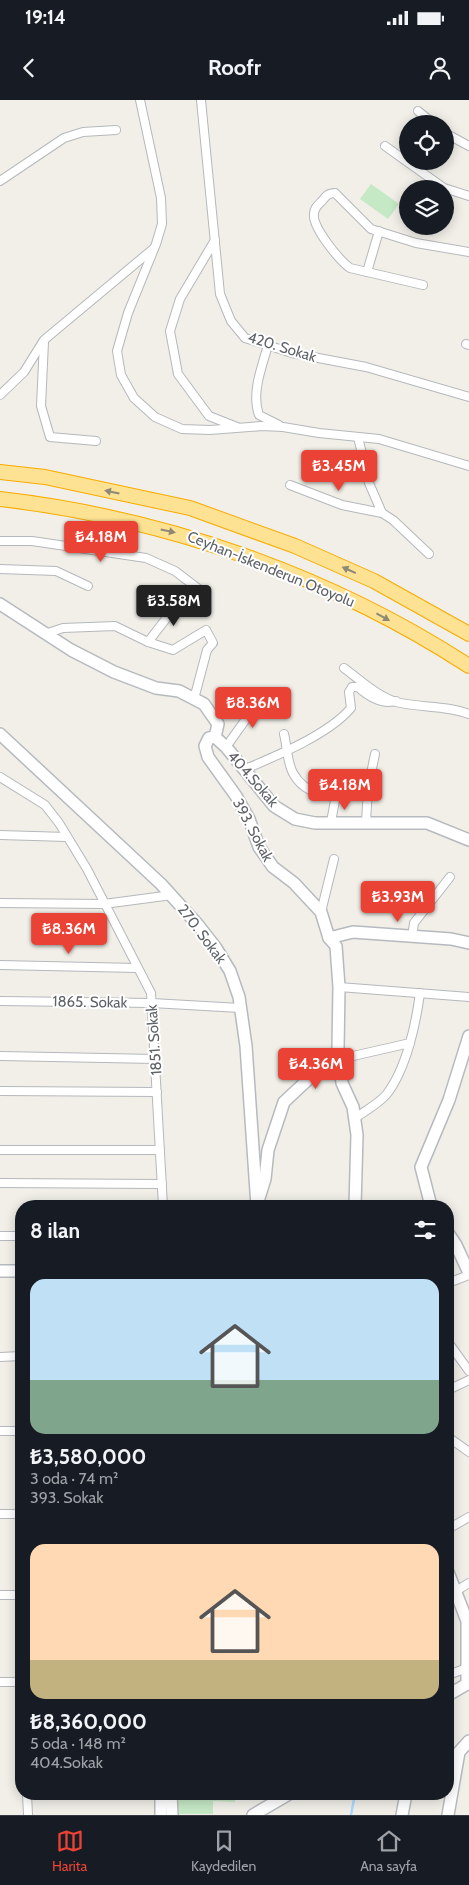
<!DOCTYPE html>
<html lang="tr">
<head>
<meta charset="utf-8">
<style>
  :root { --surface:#171b24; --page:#20242c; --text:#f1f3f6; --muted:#9ea1a6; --line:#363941; --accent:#ea4335 }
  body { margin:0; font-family:Cabin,sans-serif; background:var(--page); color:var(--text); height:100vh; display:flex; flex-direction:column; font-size:19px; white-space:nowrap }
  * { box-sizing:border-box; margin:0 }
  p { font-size:16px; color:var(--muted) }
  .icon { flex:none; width:28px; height:28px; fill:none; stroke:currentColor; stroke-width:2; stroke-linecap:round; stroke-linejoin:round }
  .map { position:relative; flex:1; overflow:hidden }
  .panel { position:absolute; left:15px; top:1100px; width:439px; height:600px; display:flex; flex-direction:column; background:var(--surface); border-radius:20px; box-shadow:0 2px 12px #0003 }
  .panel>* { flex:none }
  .controls { position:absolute; left:399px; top:15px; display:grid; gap:10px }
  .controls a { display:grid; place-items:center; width:55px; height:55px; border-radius:50%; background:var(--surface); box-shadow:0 2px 12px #0003; font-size:25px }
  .price { position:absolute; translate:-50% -42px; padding:0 11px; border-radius:5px; background:var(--accent); color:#fff; font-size:16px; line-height:32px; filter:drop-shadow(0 1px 2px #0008) }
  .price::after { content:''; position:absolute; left:50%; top:30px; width:15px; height:11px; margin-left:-8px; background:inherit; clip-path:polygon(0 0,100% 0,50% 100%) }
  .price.active { background:#222; color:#fff }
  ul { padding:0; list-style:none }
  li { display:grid; align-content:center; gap:10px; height:265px; padding:0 15px }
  li span { display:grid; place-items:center; height:155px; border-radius:15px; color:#555 }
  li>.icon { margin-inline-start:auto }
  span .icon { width:90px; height:90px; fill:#fffc; stroke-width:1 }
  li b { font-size:21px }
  h2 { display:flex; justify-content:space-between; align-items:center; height:60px; padding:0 15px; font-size:21px }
  .status { display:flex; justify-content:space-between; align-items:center; height:35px; padding:0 25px; background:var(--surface); direction:ltr }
  .status svg { height:14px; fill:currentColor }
  header { display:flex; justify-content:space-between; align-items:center; height:65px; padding:0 15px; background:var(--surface); font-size:22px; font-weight:800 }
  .menu { display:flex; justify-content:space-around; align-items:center; height:70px; border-top:1px solid var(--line); background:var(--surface); font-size:14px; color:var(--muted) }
  .menu a { display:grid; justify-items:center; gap:2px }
  .menu .active { color:var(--accent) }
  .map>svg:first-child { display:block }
</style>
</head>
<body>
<div class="status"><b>19:14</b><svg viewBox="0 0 49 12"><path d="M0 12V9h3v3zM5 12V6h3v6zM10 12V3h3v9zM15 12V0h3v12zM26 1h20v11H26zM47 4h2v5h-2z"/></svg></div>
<header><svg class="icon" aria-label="back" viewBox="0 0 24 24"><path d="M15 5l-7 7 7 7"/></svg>Roofr<svg class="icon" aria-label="person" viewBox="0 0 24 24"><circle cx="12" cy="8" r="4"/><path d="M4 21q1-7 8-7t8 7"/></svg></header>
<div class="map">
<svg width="469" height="1715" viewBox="0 0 469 1715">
  <rect width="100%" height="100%" fill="#f1efe8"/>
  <!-- green -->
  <g fill="#c5e8c5">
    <polygon points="371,84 399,104 388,119 360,99"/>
    <polygon points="177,1694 235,1694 235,1702 213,1701 213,1714 179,1714"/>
  </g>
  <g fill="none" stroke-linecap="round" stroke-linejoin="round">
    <!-- stream -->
    <polyline stroke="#aadaff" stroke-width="2.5" points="351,1715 355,1694"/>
    <!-- street casing -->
    <g stroke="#b5b8bc" stroke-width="10">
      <g id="street">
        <polyline points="140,0 161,98 162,124 156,144 128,213 117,251 121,275 134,298 155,317 182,329 210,330 262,326 283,327 319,333 379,339 469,366"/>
        <polyline points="201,0 220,194 231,221 245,238 292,253 366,267 469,297"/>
        <polyline points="418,11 434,24"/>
        <polyline points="445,33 469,46"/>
        <polyline points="385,46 444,88 469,96"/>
        <polyline points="0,81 64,38 83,32 116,30"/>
        <polyline points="215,140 180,199 170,231 178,274 209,316 237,327"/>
        <polyline points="367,172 379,131"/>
        <path d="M423 185 350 168C339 160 312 127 314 114 314 108 318 105 322 101 326 96 328 93 335 93L371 129 416 143 469 152"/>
        <polyline points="44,242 41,306 50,337 96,341"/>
        <polyline points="466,244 469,245"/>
        <path d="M268 245C262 267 251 293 259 315L279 325"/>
        <polyline points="0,295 24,272 44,240 153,149"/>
        <polyline points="358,337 369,383 382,413 393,420 429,454"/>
        <polyline points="290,385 342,405 382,413"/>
        <polyline points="0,441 32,441 146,458 175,471 200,490"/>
        <polyline points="0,469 56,471 88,486"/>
        <polyline points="45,534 63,528 115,526 148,542 173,550 206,530 213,543 207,550 194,599"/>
        <polyline points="148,542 182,498"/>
        <path d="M344 568C360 580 377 596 396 602 420 608 446 605 469 614"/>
        <path d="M284 634C287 646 287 662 293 673 308 701 340 695 367 696"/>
        <polyline points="226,647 261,598"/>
        <path d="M243 670C276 656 328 635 351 608L349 592 352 587H358C368 596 381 605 396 601"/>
        <polyline points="0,677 45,705 59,723 87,769 151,893 163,1106"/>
        <polyline points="331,722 336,695"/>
        <polyline points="366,722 368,688 375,654"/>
        <polyline points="0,735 67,737"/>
        <polyline points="0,803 104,804 172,795"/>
        <polyline points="321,812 334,759"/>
        <polyline points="412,837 414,823 450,777"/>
        <polyline points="0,865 137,868"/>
        <polyline points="339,887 469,897"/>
        <polyline points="0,901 152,903 240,908"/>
        <polyline points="0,956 156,959"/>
        <polyline points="340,959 410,943"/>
        <polyline points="0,991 157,992"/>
        <path d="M355 1018C365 1011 378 1004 386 995 406 970 416 924 420 893"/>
        <polyline points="0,1050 160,1050"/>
        <polyline points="0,1083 162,1084"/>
        <polyline points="0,1136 21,1136"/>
        <polyline points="448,1183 469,1175"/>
        <polyline points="448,1242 469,1271"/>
        <polyline points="0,1257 21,1256"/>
        <polyline points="448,1290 469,1280"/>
        <polyline points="0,1331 21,1331"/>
        <polyline points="448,1337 469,1352"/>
        <polyline points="0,1414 21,1414"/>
        <polyline points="448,1429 469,1417"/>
        <polyline points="456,1491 469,1483"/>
        <polyline points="0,1495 21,1495"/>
        <polyline points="448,1575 467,1568"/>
        <polyline points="0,1582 21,1582"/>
        <polyline points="27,1694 28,1715"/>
      </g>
    </g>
    <!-- secondary casing -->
    <g stroke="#b6babf" stroke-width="14">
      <g id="secondary">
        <polyline points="0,504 71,550 114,572 156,588 179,591 204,604 218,624 215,637 209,638 205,646 208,657 236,696 249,719 259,747 273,767 294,783 321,812 329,838 336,846 339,887 338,949 342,983 353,1007 357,1035 355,1106"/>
        <polyline points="0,634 161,784 198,825 216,848 230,871 239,897 246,946 257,1106"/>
        <polyline points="215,637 226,647 274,706 295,719 315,723 427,723 469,740"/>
        <polyline points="329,838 353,832 451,839 469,843"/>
        <polyline points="259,1098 265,1079 268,1050 284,1002 330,959 340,959"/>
        <polyline points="431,1106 421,1067 449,1000 469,936"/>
        <polyline points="448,1133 456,1145 469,1173"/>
        <polyline points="0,1171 21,1171"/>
        <polyline points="448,1472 467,1521 467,1584"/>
        <polyline points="448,1595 469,1583"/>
        <polyline points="161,1694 161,1715"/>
        <polyline points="171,1694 172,1715"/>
        <polyline points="253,1715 289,1694"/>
        <polyline points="402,1715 406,1694"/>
        <polyline points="448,1715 459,1652 469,1641"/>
      </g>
    </g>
    <!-- highway casing -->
    <g stroke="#f9ab00" stroke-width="16">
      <g id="highway">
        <polyline points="0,372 45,377 190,408 295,446 374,481 469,534"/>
        <path d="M0 399C165 418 329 475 469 566"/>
      </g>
    </g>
    <!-- street -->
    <use href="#street" stroke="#fff" stroke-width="8"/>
    <!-- secondary -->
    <use href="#secondary" stroke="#fff" stroke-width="11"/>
    <!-- highway -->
    <use href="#highway" stroke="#fde293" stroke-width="14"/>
  </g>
  <!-- one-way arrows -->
  <defs><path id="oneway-solid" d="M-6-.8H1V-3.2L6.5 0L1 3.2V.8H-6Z" transform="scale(1.25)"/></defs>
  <g fill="#8e8975">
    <use href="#oneway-solid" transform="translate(112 392) rotate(-168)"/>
    <use href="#oneway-solid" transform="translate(168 431) rotate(12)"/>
    <use href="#oneway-solid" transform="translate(349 470) rotate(-156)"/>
    <use href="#oneway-solid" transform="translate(383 517) rotate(29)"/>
  </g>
  <g text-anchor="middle" stroke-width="4" stroke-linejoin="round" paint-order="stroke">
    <!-- street labels -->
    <g font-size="15" fill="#5f6368" stroke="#fff">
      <text transform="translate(282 247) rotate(17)" y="5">420. Sokak</text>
      <text transform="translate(271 469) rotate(22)" y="5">Ceyhan-İskenderun Otoyolu</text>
      <text transform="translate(253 679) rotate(49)" y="5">404.Sokak</text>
      <text transform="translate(253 730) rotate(62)" y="5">393. Sokak</text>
      <text transform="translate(202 834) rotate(53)" y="5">270. Sokak</text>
      <text transform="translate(90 902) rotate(1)" y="5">1865. Sokak</text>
      <text transform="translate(154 940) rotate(-94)" y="5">1851. Sokak</text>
    </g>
  </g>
</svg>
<div class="controls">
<a><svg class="icon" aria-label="locate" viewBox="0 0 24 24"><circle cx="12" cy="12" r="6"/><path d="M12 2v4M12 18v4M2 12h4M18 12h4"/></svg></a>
<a><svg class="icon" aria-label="layers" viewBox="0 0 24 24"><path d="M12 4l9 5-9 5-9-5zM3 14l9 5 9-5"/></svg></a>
</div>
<b class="price" style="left:339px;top:392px">₺3.45M</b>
<b class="price" style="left:101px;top:463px">₺4.18M</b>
<b class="price active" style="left:174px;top:527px">₺3.58M</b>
<b class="price" style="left:253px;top:629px">₺8.36M</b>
<b class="price" style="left:345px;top:711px">₺4.18M</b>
<b class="price" style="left:398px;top:823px">₺3.93M</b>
<b class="price" style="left:69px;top:855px">₺8.36M</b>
<b class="price" style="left:316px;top:990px">₺4.36M</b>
<section class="panel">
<h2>8 ilan<svg class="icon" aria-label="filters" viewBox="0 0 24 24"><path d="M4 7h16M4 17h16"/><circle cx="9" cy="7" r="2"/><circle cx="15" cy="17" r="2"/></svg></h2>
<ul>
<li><span style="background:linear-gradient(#bfe0f5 65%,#7fa58c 0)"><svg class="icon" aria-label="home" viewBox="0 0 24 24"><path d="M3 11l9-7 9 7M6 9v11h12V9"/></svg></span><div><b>₺3,580,000</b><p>3 oda · 74 m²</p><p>393. Sokak</p></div></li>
<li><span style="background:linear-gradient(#ffd9b3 75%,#c2b280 0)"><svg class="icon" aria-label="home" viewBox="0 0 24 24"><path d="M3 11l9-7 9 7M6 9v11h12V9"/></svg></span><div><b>₺8,360,000</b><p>5 oda · 148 m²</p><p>404.Sokak</p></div></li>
</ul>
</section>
</div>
<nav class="menu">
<a class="active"><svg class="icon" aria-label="map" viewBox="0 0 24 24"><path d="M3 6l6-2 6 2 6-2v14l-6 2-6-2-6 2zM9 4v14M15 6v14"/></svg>Harita</a>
<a><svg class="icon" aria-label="saved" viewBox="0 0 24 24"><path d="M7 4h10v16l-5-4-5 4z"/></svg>Kaydedilen</a>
<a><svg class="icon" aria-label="home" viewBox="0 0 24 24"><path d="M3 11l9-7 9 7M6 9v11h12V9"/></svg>Ana sayfa</a>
</nav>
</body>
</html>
